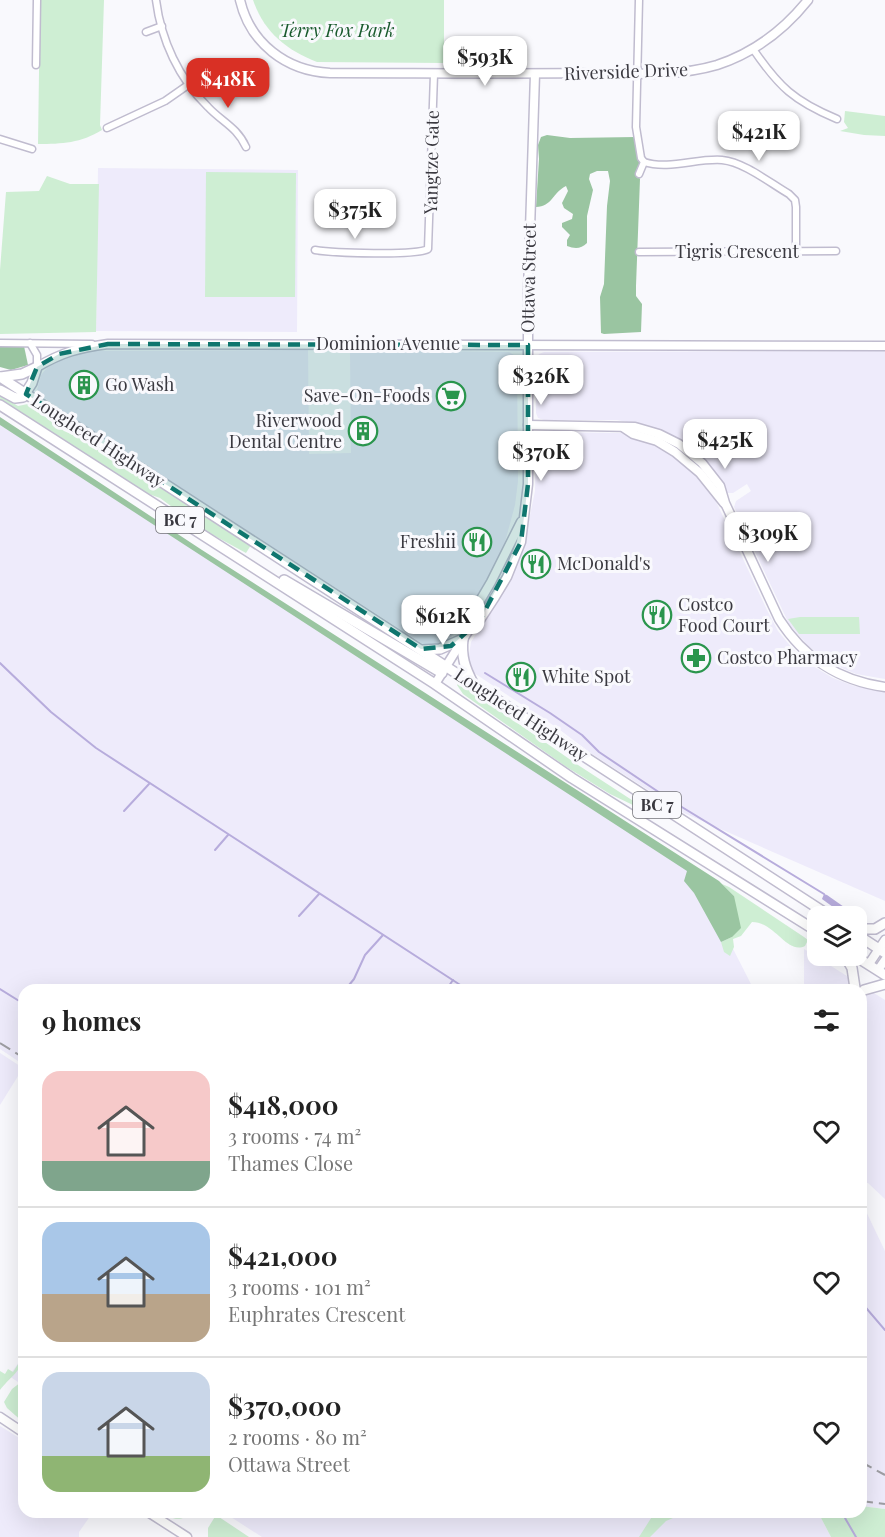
<!DOCTYPE html>
<html lang="en">
<head>
<meta charset="utf-8">
<style>
  :root { --surface:#fff; --page:#f2f2f2; --text:#222; --muted:#767676; --line:#e0e0e0; --accent:#d93025 }
  body { margin:0; font-family:"Playfair Display",serif; background:var(--page); color:var(--text); height:100vh; display:flex; flex-direction:column; font-size:22px; white-space:nowrap }
  * { box-sizing:border-box; margin:0 }
  p { font-size:20px; color:var(--muted) }
  .icon { flex:none; width:33px; height:33px; fill:none; stroke:currentColor; stroke-width:2; stroke-linecap:round; stroke-linejoin:round }
  .map { position:relative; flex:1; overflow:hidden }
  .side { position:absolute; left:18px; top:984px; width:849px; height:534px; display:flex; flex-direction:column; background:var(--surface); border-radius:18px; box-shadow:0 6px 24px #0002 }
  .side>* { flex:none }
  .buttons { position:absolute; left:807px; top:906px; display:grid; gap:12px }
  .buttons a { display:grid; place-items:center; width:60px; height:60px; border-radius:12px; background:var(--surface); box-shadow:0 6px 24px #0002; font-size:30px }
  .price { position:absolute; translate:-50% -51px; padding:0 14px; border-radius:12px; background:#fff; color:#222; font-size:20px; line-height:39px; filter:drop-shadow(0 2px 3px #0008) }
  .price::after { content:''; position:absolute; left:50%; top:36px; width:18px; height:14px; margin-left:-9px; background:inherit; clip-path:polygon(0 0,100% 0,50% 100%) }
  .price.active { background:var(--accent); color:#fff }
  ul { padding:0; list-style:none }
  li { display:flex; align-items:center; gap:18px; height:150px; padding:0 24px }
  li+li { border-top:2px solid var(--line) }
  li span { display:grid; place-items:center; flex:none; width:168px; height:120px; border-radius:18px; color:#555 }
  li>.icon { margin-inline-start:auto }
  span .icon { width:72px; height:72px; fill:#fffc; stroke-width:1 }
  li b { font-size:26px }
  h2 { display:flex; justify-content:space-between; align-items:center; height:72px; padding:0 24px; font-size:26px }
  .map>svg:first-child { display:block }
</style>
</head>
<body>
<div class="map">
<svg width="885" height="1537" viewBox="0 0 885 1537">
  <rect width="100%" height="100%" fill="#f9f9fd"/>
  <!-- built -->
  <g fill="#eeebfb">
    <polygon points="98,168 298,170 297,332 96,331"/>
    <polygon points="308,350 309,454 351,453 350,350 509,352 517,357 518,481 515,505 505,542 493,570 452,636 441,645 423,644 76,420 39,394 37,390 41,375 47,368 67,356 91,351"/>
    <polygon points="885,351 885,679 856,674 835,665 808,646 789,624 734,507 736,501 751,491 747,484 733,493 727,493 710,469 646,426 617,420 544,420 538,418 536,413 536,360 539,354 544,352"/>
    <polygon points="0,423 695,874 754,990 24,990 24,1065 0,1049"/>
    <polygon points="543,432 622,433 663,447 696,472 713,495 767,610 778,631 793,649 808,663 833,678 854,686 885,691 885,901 684,813 592,754 556,727 471,671 468,660 471,642 496,602 525,539 535,491 536,438"/>
    <polygon points="804,949 885,1000 885,1199 868,1183 861,1183 861,990 804,990"/>
    <polygon points="0,1053 23,1068 0,1105"/>
    <polygon points="861,1201 885,1251 885,1509 861,1506"/>
    <polygon points="24,1355 24,1386 9,1376"/>
    <polygon points="0,1426 24,1441 24,1512 93,1512 79,1532 79,1537 0,1537"/>
    <polygon points="223,1512 733,1512 773,1518 820,1516 831,1537 262,1537"/>
  </g>
  <!-- green -->
  <g fill="#ceeed3">
    <path d="M40 0H104L100 125 102 130C81 143 62 144 38 144Z"/>
    <path d="M253 0H444V63L317 62C286 50 264 32 253 0Z"/>
    <polygon points="845,111 885,116 885,136 864,135 840,131 848,128 844,122"/>
    <polygon points="206,172 296,173 295,297 205,297"/>
    <polygon points="47,176 70,184 99,184 96,332 0,334 0,270 6,192 39,191"/>
    <polygon points="0,395 18,406 28,404 64,431 96,445 251,545 246,553 202,529 160,498 143,492 130,484 0,400"/>
    <polygon points="800,617 859,617 860,634 799,634 788,619"/>
    <polygon points="458,682 578,765 638,804 635,806 610,794 565,766 463,694 457,685"/>
    <path d="M722 884 729 887 804 937 808 940 805 946C787 955 775 922 752 922L741 936 733 939 734 947 730 956 724 952 721 942 732 937 734 896Z"/>
    <path d="M24 1355C24 1369 8 1379 0 1390V1371L5 1374 8 1369 13 1372Z"/>
    <polygon points="21,1382 20,1392 24,1395 24,1423 7,1408 4,1402 12,1389"/>
    <polygon points="861,1506 885,1509 885,1537 831,1537 820,1516 773,1518 733,1512 861,1512"/>
    <path d="M161 1512H191C181 1523 172 1519 161 1512Z"/>
    <polygon points="655,1512 687,1512 666,1521 650,1537 639,1537"/>
    <polygon points="216,1515 249,1537 208,1537 208,1528"/>
  </g>
  <!-- forest -->
  <g fill="#9ac5a1">
    <path d="M547 135 570 138 636 137 640 163 636 171 640 179 636 286V296L642 304 641 332 604 334 601 333 600 297 604 284 607 206 610 181 608 171H597L590 174 589 179 593 190 587 216V243C581 249 575 249 567 246V240L570 235 562 227V223L572 219 573 214 564 208 562 203 568 191 566 186C553 192 552 207 536 207L539 159 538 145 541 137Z"/>
    <polygon points="0,346 24,346 28,365 11,370 0,367"/>
    <polygon points="0,417 202,550 719,881 734,896 741,928 732,937 721,942 694,893 684,881 687,871 0,425"/>
  </g>
  <!-- water -->
  <polygon fill="#b7acdc" points="824,894 827,895 854,914 856,916 844,915 822,899"/>
  <g fill="none" stroke-linecap="round" stroke-linejoin="round">
    <!-- stream -->
    <g stroke="#b7acdc" stroke-width="2">
      <polyline points="0,663 51,712 96,748 468,990"/>
      <polyline points="485,673 550,713 582,735 599,752 672,801 824,894"/>
      <polyline points="124,811 149,784"/>
      <polyline points="215,850 228,835"/>
      <polyline points="299,916 319,894"/>
      <polyline points="0,989 24,1004"/>
      <polyline points="345,990 354,979 365,955 383,935"/>
      <polyline points="446,990 453,980"/>
      <polyline points="861,1302 885,1330"/>
      <polyline points="844,1513 845,1518 856,1537"/>
    </g>
    <!-- street casing -->
    <g stroke="#c0bccf" stroke-width="9">
      <g id="street">
        <path d="M156 0C161 40 179 79 208 107 222 122 237 127 246 147"/>
        <polyline points="146,32 162,26"/>
        <path d="M753 49C779 87 794 101 837 119"/>
        <polyline points="36,65 37,0"/>
        <polyline points="107,128 165,101 188,85"/>
        <polyline points="0,139 32,149"/>
        <path d="M644 162C669 170 697 158 722 160 744 162 770 183 789 194L795 200 796 207V251"/>
        <polyline points="639,174 644,162 641,158 636,127 639,0"/>
        <path d="M315 250C334 253 415 256 428 249L434 74"/>
        <polyline points="639,252 836,251"/>
        <polyline points="0,343 92,344"/>
        <polyline points="30,343 37,355 37,367"/>
      </g>
    </g>
    <!-- secondary casing -->
    <g stroke="#c0bccf" stroke-width="11">
      <g id="secondary">
        <path d="M240 0C250 43 286 71 330 73 414 73 497 74 581 73 626 73 673 78 717 65 753 53 784 30 808 0"/>
        <path d="M37 367C63 352 78 348 108 344L885 346"/>
        <path d="M528 425 635 427 659 434 679 444 702 463 720 486 725 503 779 619C803 657 839 681 885 687"/>
        <polyline points="624,428 633,434 657,441 675,452 700,473 724,503"/>
        <polyline points="470,628 471,616 491,582 521,522"/>
        <polyline points="435,684 470,628 480,620 495,597 507,577 521,542 528,484 528,292 535,74"/>
        <polyline points="869,964 885,940"/>
        <polyline points="878,970 885,960"/>
        <polyline points="0,1417 24,1433"/>
        <polyline points="148,1512 187,1537"/>
      </g>
    </g>
    <!-- primary casing -->
    <g stroke="#c0bccf" stroke-width="12">
      <g id="primary">
        <polyline points="0,377 830,916"/>
        <polyline points="0,377 22,374 37,367"/>
        <polyline points="0,390 15,398 23,397 32,383 37,367"/>
        <polyline points="0,405 435,684 572,778 818,932"/>
        <polyline points="284,580 442,673"/>
        <path d="M463 639C461 656 465 668 473 683"/>
        <polyline points="423,650 440,649 463,639"/>
        <polyline points="856,929 875,929 885,923"/>
        <polyline points="856,934 885,953"/>
        <polyline points="845,956 852,968 855,988"/>
        <polyline points="855,956 885,975"/>
        <polyline points="864,990 885,984"/>
      </g>
    </g>
    <!-- street -->
    <use href="#street" stroke="#fff" stroke-width="6"/>
    <!-- secondary -->
    <use href="#secondary" stroke="#fff" stroke-width="8"/>
    <!-- primary -->
    <use href="#primary" stroke="#fff" stroke-width="9"/>
    <!-- rail -->
    <g stroke="#9e9ea3" stroke-width="2" stroke-dasharray="12 6" stroke-linecap="butt">
      <polyline points="0,1043 24,1058"/>
      <polyline points="861,1462 885,1475"/>
      <polyline points="861,1501 885,1504"/>
    </g>
  </g>
  <!-- marked area -->
  <path fill="#0f766e" fill-opacity="0.2" stroke="#0f766e" stroke-width="4.5" stroke-dasharray="12 8" stroke-linejoin="round" d="M108 344 528 345V484L521 542 480 620 451 646 421 649 26 394 37 367 59 354Z"/>
  <!-- icons -->
  <defs>
    <g id="building-ring" transform="scale(1.5)"><circle r="9.5" fill="#f9f9fd" stroke="#2a954d" stroke-width="1.5"/><path d="M-4-6H4V6H1V3H-1V6H-4ZM-2.5-4.3h1.7v1.8h-1.7ZM.8-4.3h1.7v1.8H.8ZM-2.5-1h1.7V.8h-1.7ZM.8-1h1.7V.8H.8Z" fill="#2a954d"/></g>
    <g id="supermarket-ring" transform="scale(1.5)"><circle r="9.5" fill="#f9f9fd" stroke="#2a954d" stroke-width="1.5"/><path d="M-6-5.5h2.5l.6 2H6L4.5 2H-2.5L-4.4-4H-6ZM-1.5 3.2a1.3 1.3 0 1 0 .1 0ZM3 3.2a1.3 1.3 0 1 0 .1 0Z" fill="#2a954d"/></g>
    <g id="restaurant-ring" transform="scale(1.5)"><circle r="9.5" fill="#f9f9fd" stroke="#2a954d" stroke-width="1.5"/><path d="M-5-6h1v4h1v-4h1v4h1v-4h1v5L-1.5 .5V6h-2V.5L-5-1ZM5-6V6H3V1.5H1.5Q1.5-4 5-6Z" fill="#2a954d"/></g>
    <g id="pharmacy-ring" transform="scale(1.5)"><circle r="9.5" fill="#f9f9fd" stroke="#2a954d" stroke-width="1.5"/><path d="M-2-6h4v4h4v4h-4v4h-4v-4h-4v-4h4Z" fill="#2a954d"/></g>
  </defs>
  <g fill-rule="evenodd">
    <use href="#building-ring" x="84" y="385"/>
    <use href="#supermarket-ring" x="451" y="396"/>
    <use href="#building-ring" x="363" y="431"/>
    <use href="#restaurant-ring" x="477" y="542"/>
    <use href="#restaurant-ring" x="536" y="564"/>
    <use href="#restaurant-ring" x="657" y="615"/>
    <use href="#pharmacy-ring" x="696" y="658"/>
    <use href="#restaurant-ring" x="521" y="677"/>
  </g>
  <g text-anchor="middle" stroke-width="6" stroke-linejoin="round" paint-order="stroke">
    <!-- shield labels -->
    <g fill="#f9f9fd" stroke="#737379" stroke-width="1.5">
      <rect x="156" y="507" width="48" height="26" rx="4.5"/>
      <rect x="633" y="792" width="48" height="26" rx="4.5"/>
    </g>
    <g font-size="16" font-weight="bold" fill="#3a3940">
      <text x="180" y="526">BC 7</text>
      <text x="657" y="811">BC 7</text>
    </g>
    <!-- park labels -->
    <g font-size="18" font-style="italic" fill="#195a2d" stroke="#f9f9fd">
      <text x="337" y="37">Terry Fox Park</text>
    </g>
    <!-- street labels -->
    <g font-size="18" fill="#3a3940" stroke="#f9f9fd">
      <text transform="translate(626 72) rotate(-2)" y="6">Riverside Drive</text>
      <text transform="translate(432 162) rotate(-89)" y="6">Yangtze Gate</text>
      <text x="737" y="258">Tigris Crescent</text>
      <text transform="translate(529 278) rotate(-89)" y="6">Ottawa Street</text>
      <text x="388" y="350">Dominion Avenue</text>
      <text transform="translate(98 441) rotate(33)" y="6">Lougheed Highway</text>
      <text transform="translate(521 715) rotate(33)" y="6">Lougheed Highway</text>
    </g>
    <!-- poi labels -->
    <g font-size="18" fill="#3a3940" stroke="#f9f9fd" text-anchor="start">
      <text x="105" y="391">Go Wash</text>
      <text x="430" y="402" text-anchor="end">Save-On-Foods</text>
      <text x="342" y="427" text-anchor="end">Riverwood<tspan x="342" dy="21">Dental Centre</tspan></text>
      <text x="456" y="548" text-anchor="end">Freshii</text>
      <text x="557" y="570">McDonald's</text>
      <text x="678" y="611">Costco<tspan x="678" dy="21">Food Court</tspan></text>
      <text x="717" y="664">Costco Pharmacy</text>
      <text x="542" y="683">White Spot</text>
    </g>
  </g>
</svg>
<div class="buttons">
<a><svg class="icon" aria-label="layers" viewBox="0 0 24 24"><path d="M12 4l9 5-9 5-9-5zM3 14l9 5 9-5"/></svg></a>
</div>
<b class="price" style="left:485px;top:87px">$593K</b>
<b class="price active" style="left:228px;top:109px">$418K</b>
<b class="price" style="left:759px;top:162px">$421K</b>
<b class="price" style="left:355px;top:240px">$375K</b>
<b class="price" style="left:541px;top:406px">$326K</b>
<b class="price" style="left:725px;top:470px">$425K</b>
<b class="price" style="left:541px;top:482px">$370K</b>
<b class="price" style="left:768px;top:563px">$309K</b>
<b class="price" style="left:443px;top:646px">$612K</b>
<section class="side">
<h2>9 homes<svg class="icon" aria-label="filters" viewBox="0 0 24 24"><path d="M4 7h16M4 17h16"/><circle cx="9" cy="7" r="2"/><circle cx="15" cy="17" r="2"/></svg></h2>
<ul>
<li><span style="background:linear-gradient(#f6c9c9 75%,#7fa58c 0)"><svg class="icon" aria-label="home" viewBox="0 0 24 24"><path d="M3 11l9-7 9 7M6 9v11h12V9"/></svg></span><div><b>$418,000</b><p>3 rooms · 74 m²</p><p>Thames Close</p></div><svg class="icon" aria-label="heart" viewBox="0 0 24 24"><path d="M12 20l-8-8c-3-5 5-10 8-4 3-6 11-1 8 4z"/></svg></li>
<li><span style="background:linear-gradient(#a9c7e8 60%,#b9a48a 0)"><svg class="icon" aria-label="home" viewBox="0 0 24 24"><path d="M3 11l9-7 9 7M6 9v11h12V9"/></svg></span><div><b>$421,000</b><p>3 rooms · 101 m²</p><p>Euphrates Crescent</p></div><svg class="icon" aria-label="heart" viewBox="0 0 24 24"><path d="M12 20l-8-8c-3-5 5-10 8-4 3-6 11-1 8 4z"/></svg></li>
<li><span style="background:linear-gradient(#c9d6e8 70%,#8fb573 0)"><svg class="icon" aria-label="home" viewBox="0 0 24 24"><path d="M3 11l9-7 9 7M6 9v11h12V9"/></svg></span><div><b>$370,000</b><p>2 rooms · 80 m²</p><p>Ottawa Street</p></div><svg class="icon" aria-label="heart" viewBox="0 0 24 24"><path d="M12 20l-8-8c-3-5 5-10 8-4 3-6 11-1 8 4z"/></svg></li>
</ul>
</section>
</div>
</body>
</html>
